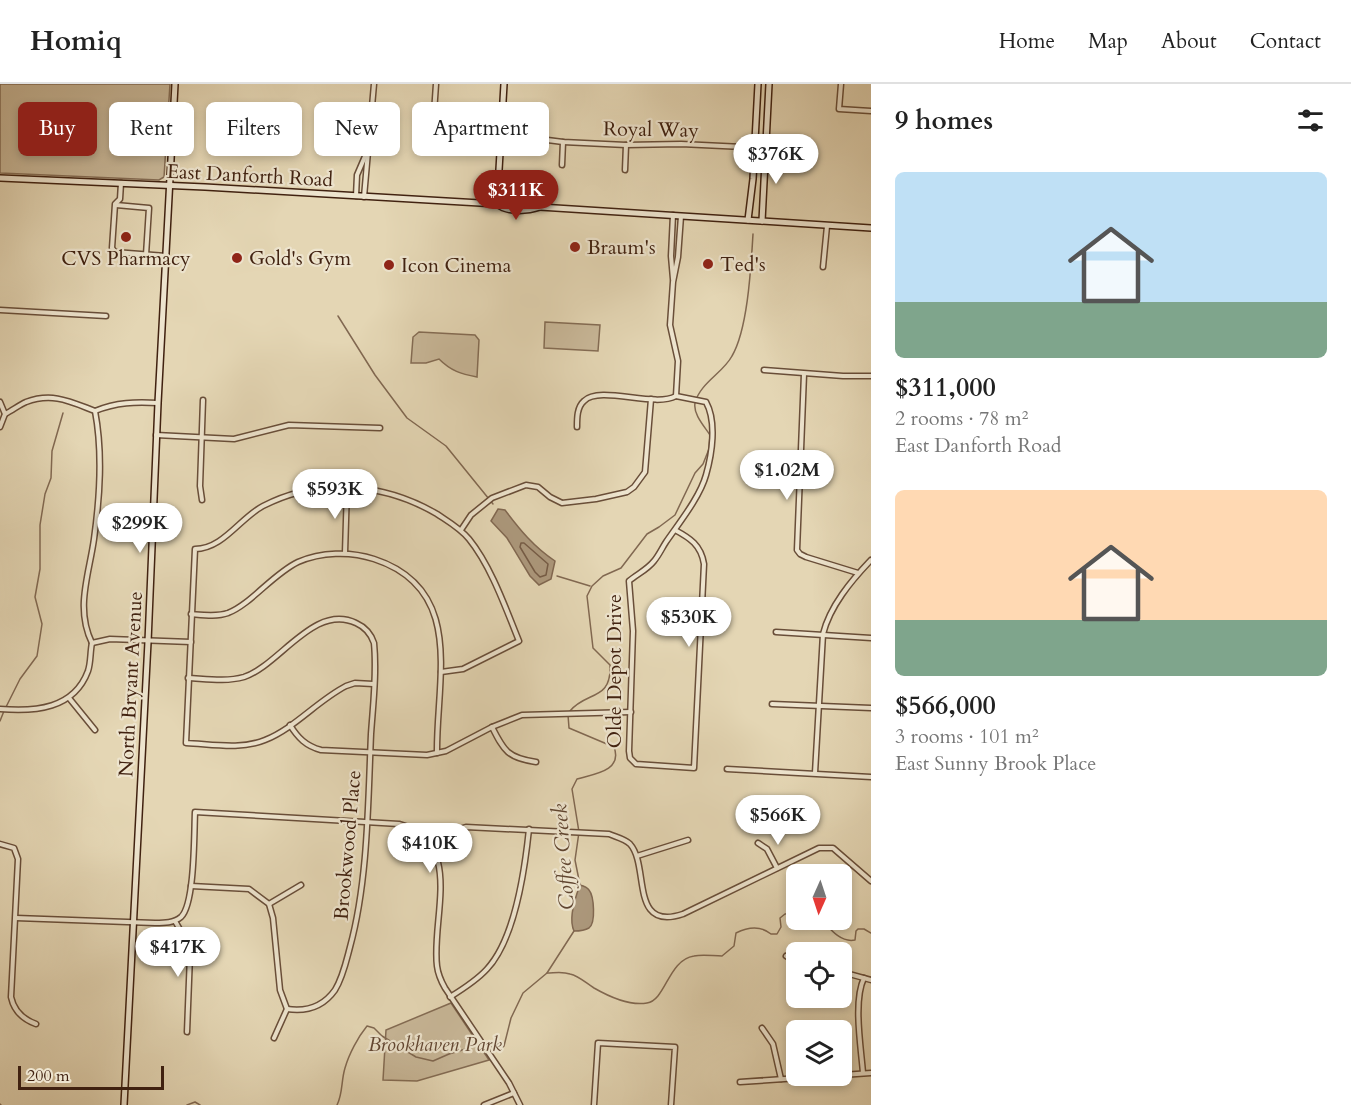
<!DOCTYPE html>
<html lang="en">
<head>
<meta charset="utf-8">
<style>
  :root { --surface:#fff; --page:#f2f2f2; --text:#222; --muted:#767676; --line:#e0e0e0; --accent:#8f2418 }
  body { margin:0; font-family:Cardo,serif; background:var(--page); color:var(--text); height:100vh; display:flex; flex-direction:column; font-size:22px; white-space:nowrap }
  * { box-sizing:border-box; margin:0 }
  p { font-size:20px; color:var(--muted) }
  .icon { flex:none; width:33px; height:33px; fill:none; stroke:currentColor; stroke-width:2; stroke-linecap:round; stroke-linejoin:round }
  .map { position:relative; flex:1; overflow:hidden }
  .panel { display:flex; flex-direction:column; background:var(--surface); width:480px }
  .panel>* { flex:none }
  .top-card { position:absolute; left:18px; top:18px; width:570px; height:54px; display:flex; gap:12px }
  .needle { width:39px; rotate:183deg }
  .controls { position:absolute; left:786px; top:780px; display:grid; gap:12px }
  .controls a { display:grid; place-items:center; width:66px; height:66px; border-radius:9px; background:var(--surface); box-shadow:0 3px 9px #0003; font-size:30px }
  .scale { position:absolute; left:18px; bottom:15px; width:146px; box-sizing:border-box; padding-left:6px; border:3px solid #402110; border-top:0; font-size:16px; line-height:21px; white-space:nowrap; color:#402110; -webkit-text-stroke:4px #ede4ce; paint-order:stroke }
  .price { position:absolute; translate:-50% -51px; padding:0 14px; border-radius:21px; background:#fff; color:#222; font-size:20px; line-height:39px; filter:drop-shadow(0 2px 3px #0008) }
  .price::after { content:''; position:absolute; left:50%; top:36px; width:18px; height:14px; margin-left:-9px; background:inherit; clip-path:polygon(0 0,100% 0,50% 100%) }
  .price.current { background:var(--accent); color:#fff }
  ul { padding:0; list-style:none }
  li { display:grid; align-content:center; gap:12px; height:318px; padding:0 24px }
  li span { display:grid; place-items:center; height:186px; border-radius:9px; color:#555 }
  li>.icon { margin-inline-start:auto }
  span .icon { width:108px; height:108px; fill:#fffc; stroke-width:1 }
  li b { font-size:26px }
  h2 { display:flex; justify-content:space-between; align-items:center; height:72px; padding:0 24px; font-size:26px }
  .chip { padding:0 21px; border-radius:9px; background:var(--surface); box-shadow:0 3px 9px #0003; font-size:21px; line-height:54px }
  .chip.current { background:var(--accent); color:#fff }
  header { display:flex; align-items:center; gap:36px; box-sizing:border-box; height:84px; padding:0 30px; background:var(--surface); border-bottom:2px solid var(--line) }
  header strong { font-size:28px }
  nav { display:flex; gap:33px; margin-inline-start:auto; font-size:21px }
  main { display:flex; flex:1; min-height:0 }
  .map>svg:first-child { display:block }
</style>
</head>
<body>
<header>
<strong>Homiq</strong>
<nav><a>Home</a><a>Map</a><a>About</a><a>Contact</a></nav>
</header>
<main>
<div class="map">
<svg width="871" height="1021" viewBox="0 0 871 1021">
  <rect width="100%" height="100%" fill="#e4d6b4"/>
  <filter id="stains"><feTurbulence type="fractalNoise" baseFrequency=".00333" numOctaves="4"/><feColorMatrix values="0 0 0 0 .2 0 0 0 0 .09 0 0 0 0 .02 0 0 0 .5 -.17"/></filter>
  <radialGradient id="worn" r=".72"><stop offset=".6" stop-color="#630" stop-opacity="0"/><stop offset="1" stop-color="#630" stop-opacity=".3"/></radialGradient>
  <!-- green -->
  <g fill="#c8b798" stroke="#846c54" stroke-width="1.5">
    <polygon points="0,0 170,0 164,93 159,96 0,89"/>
    <polygon points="545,238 600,241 598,267 544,264"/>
    <path d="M419 248 475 251 479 256 477 293C461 290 451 287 439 275L426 279H411L413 253Z"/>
    <polygon points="451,919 489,976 417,997 383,996 386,946"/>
  </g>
  <!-- water -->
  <g fill="#ac987c" stroke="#816851" stroke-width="1.5">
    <path d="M498 425 505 426C520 446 534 463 555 477L551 495 539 501 530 492 507 454 491 437Z"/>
    <path d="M580 801C584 802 587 803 589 806 594 812 596 839 589 844 584 847 579 847 574 847 568 834 575 814 580 801Z"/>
  </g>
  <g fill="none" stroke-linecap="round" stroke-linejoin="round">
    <!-- shore -->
    <polygon stroke="#765c46" stroke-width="1.5" points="521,459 524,459 548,480 546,491 540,493 535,488 520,463"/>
    <!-- stream -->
    <g stroke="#816851" stroke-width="1.5">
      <polyline points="338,232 375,291 407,334 446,362 493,420"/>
      <polyline points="557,492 590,502"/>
      <polyline points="6,623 20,595 37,572 42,540 35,513 40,485 40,441 45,410 51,394 52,367 63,329"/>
      <path d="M570 627C586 607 612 617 610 581L593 564 587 512 592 502 603 492 621 484 647 450 659 443 675 431 695 389 703 380 709 365 710 351C704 342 693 330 695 319 700 299 723 289 732 272 748 245 751 182 753 150"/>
      <path d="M568 631 569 644 614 663C623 687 594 690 577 695L572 705 579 748 575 776 580 801"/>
      <polyline points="0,637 4,627"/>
      <path d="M822 836C830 845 841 859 855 856L856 847 858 845H864L871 849"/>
      <path d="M547 889C554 889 562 887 570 890 579 892 586 899 594 904 608 912 630 922 647 919 666 916 668 876 694 872 703 870 713 872 722 872L734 862 736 849C748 843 760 841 771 850H777L781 843 780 834 785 830 796 829"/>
      <polyline points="0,1020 1,1021"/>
      <polyline points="187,1021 195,1018 200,1021"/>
      <path d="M337 1021C343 1009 341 997 345 984 349 970 358 953 367 942L374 944 382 952 416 973 433 977 449 970 479 961 502 964 504 962 511 934 523 909 547 889 574 847"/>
    </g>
    <!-- street casing -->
    <g stroke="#694e39" stroke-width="7">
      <g id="street">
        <polyline points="841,0 839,25 871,27"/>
        <polyline points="434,29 436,0"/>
        <polyline points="501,50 563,58 626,61 681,60 766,64"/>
        <polyline points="562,81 563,58"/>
        <polyline points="625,86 626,61"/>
        <polyline points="121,99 120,115 115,120 112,164 115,168 166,172"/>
        <polyline points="356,112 357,91 366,70"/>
        <polyline points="364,113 374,0"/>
        <polyline points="116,121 149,124 146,171"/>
        <polyline points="823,183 827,142"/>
        <polyline points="673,195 671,172 673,131"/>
        <polyline points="0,226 106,232"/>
        <polyline points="764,286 843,292 871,292"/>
        <polyline points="804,290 797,466 800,470 806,473 858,489"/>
        <polyline points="676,312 678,277 670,241 673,198 678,173 681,132"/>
        <polyline points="0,318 5,330 0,343"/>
        <path d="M5 330C13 326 19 321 26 318 53 308 71 318 95 327 117 318 135 318 158 319"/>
        <path d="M577 343C577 334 577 323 584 317 600 301 654 324 676 312"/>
        <polyline points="156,351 234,355 289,341 380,344"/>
        <polyline points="202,416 200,402 203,316"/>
        <polyline points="461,446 471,431 492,414 526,401 538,403 550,413 562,419 596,415 627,408 634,403 645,388 651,315"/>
        <path d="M675 446C690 454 701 461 704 480L694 684 636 680 630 674 629 667 633 547 629 497C637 490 647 486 654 477 659 471 662 464 666 458 679 439 700 413 706 391 712 370 717 338 706 318L676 312"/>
        <polyline points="345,469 347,404"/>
        <path d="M191 530C203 531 217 533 228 529 251 520 273 490 298 478 321 468 350 467 374 475 466 505 436 596 437 669"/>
        <polyline points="776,548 871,554"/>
        <path d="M92 559C75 524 89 491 94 455 100 412 103 369 95 327"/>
        <polyline points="92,559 110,555 191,558"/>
        <path d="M188 594C207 595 226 598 244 593 280 581 314 519 356 539 365 543 371 550 374 559 377 589 373 621 371 650 368 719 368 797 350 863 346 878 343 893 335 906 323 923 307 928 287 925"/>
        <path d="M373 600 355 599 346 602C317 617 295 644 265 656 241 666 211 660 186 659L195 465C223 465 240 434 263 422 319 393 384 399 437 430 449 438 460 444 469 455 491 482 506 525 519 557L463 585 441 588"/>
        <polyline points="69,614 95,646"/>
        <polyline points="772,620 871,624"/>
        <path d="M0 625C35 628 74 625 88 587 91 578 90 568 92 559"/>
        <path d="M290 641C298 654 306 662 321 666L427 671 446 667 492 643 522 631 631 628"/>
        <path d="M492 643C504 667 508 674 536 678"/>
        <polyline points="727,685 871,693"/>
        <path d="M815 689 823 550C830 522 851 497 871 476"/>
        <polyline points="758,759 767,765 777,784"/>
        <path d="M0 760 14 764 18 775 11 913C14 927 22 935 36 940"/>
        <path d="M432 760 447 749 466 743 609 750C616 753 625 755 630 760 650 782 629 848 683 830L819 764H833L871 797"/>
        <polyline points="637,772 688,756"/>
        <polyline points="191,802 249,805 269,820 273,834 280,906 287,925"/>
        <polyline points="269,820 301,801"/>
        <path d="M16 834 155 839C164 839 174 839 181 833 195 820 194 749 195 728L399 740C465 758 431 834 437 882 438 890 441 897 445 904L509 999 520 1021"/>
        <polyline points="175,837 187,858 190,871 187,948"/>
        <polyline points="786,872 796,878"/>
        <polyline points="842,888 871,896"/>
        <path d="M450 913C463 905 477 896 487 885 515 855 525 784 529 745"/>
        <polyline points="762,944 773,960 781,995"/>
        <polyline points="274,954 287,925"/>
        <path d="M863 989C861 963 853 917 864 894"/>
        <polyline points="842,991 871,989"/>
        <polyline points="740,998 829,992"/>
        <polyline points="484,1021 514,1009"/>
        <polyline points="594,1021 598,959 675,963 671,1021"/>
      </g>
    </g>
    <!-- secondary casing -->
    <g stroke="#402110" stroke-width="8">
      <g id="secondary">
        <path d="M0 94 205 103 497 120C509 115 529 118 540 123L871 144"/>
        <polyline points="497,120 504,0"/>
        <path d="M497 120C508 129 528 127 540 123"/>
        <polyline points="748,136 753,95 758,0"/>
        <polyline points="762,137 769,0"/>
        <polyline points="124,1021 148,558 158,319 175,0"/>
      </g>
    </g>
    <!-- street -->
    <use href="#street" stroke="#ede4ce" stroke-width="4"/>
    <!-- secondary -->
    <use href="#secondary" stroke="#ede4ce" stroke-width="5"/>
  </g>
  <!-- markers -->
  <g fill="#8f2418" stroke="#ede4ce" stroke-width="2">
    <circle cx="126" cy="153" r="6"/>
    <circle cx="575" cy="163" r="6"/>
    <circle cx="237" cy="174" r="6"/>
    <circle cx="708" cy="180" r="6"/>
    <circle cx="389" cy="181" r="6"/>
  </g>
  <g text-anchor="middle" stroke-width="4.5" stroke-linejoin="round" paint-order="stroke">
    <!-- street labels -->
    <g font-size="20" fill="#402110" stroke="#ede4ce">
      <text transform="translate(651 45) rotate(1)" y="7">Royal Way</text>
      <text transform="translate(250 91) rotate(3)" y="7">East Danforth Road</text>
      <text transform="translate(614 587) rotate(-90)" y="7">Olde Depot Drive</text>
      <text transform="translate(130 600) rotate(-87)" y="7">North Bryant Avenue</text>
      <text transform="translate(347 761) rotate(-85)" y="7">Brookwood Place</text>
    </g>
    <!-- poi labels -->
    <g font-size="20" fill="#402110" stroke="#ede4ce" text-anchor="start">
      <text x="587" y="170">Braum's</text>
      <text x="126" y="181" text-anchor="middle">CVS Pharmacy</text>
      <text x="249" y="181">Gold's Gym</text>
      <text x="720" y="187">Ted's</text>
      <text x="401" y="188">Icon Cinema</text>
    </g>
    <!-- park labels -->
    <g font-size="20" font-style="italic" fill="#624632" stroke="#ede4ce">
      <text x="435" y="967">Brookhaven Park</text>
    </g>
    <!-- water labels -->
    <g font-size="21" font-style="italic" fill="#604530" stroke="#ede4ce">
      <text transform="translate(563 773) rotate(-94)" y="7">Coffee Creek</text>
    </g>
  </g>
  <rect width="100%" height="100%" filter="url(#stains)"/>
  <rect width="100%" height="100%" fill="url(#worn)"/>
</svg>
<div class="controls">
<a><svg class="needle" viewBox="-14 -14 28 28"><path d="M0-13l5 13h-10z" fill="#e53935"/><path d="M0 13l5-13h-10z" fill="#767676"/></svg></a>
<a><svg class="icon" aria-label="locate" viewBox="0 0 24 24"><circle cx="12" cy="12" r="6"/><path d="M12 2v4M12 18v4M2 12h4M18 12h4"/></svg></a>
<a><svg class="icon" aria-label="layers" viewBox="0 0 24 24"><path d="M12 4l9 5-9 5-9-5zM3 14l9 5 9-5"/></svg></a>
</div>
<div class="scale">200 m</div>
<b class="price" style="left:776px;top:101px">$376K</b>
<b class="price current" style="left:516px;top:137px">$311K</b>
<b class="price" style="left:787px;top:417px">$1.02M</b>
<b class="price" style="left:335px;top:436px">$593K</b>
<b class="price" style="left:140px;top:470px">$299K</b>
<b class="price" style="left:689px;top:564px">$530K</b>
<b class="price" style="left:778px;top:762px">$566K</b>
<b class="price" style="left:430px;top:790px">$410K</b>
<b class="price" style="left:178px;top:894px">$417K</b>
<div class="top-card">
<a class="chip current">Buy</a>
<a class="chip">Rent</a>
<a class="chip">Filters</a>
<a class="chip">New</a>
<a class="chip">Apartment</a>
</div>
</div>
<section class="panel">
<h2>9 homes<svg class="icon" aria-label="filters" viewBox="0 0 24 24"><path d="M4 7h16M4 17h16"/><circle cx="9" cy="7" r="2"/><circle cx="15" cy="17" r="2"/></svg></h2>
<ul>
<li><span style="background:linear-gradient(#bfe0f5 70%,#7fa58c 0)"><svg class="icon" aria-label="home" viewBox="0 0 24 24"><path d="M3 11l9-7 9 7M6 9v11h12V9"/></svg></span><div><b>$311,000</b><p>2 rooms · 78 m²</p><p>East Danforth Road</p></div></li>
<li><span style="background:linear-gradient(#ffd9b3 70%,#7fa58c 0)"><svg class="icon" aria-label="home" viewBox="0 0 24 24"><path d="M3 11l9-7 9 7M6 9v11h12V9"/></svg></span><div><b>$566,000</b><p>3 rooms · 101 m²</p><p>East Sunny Brook Place</p></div></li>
</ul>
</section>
</main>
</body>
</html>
